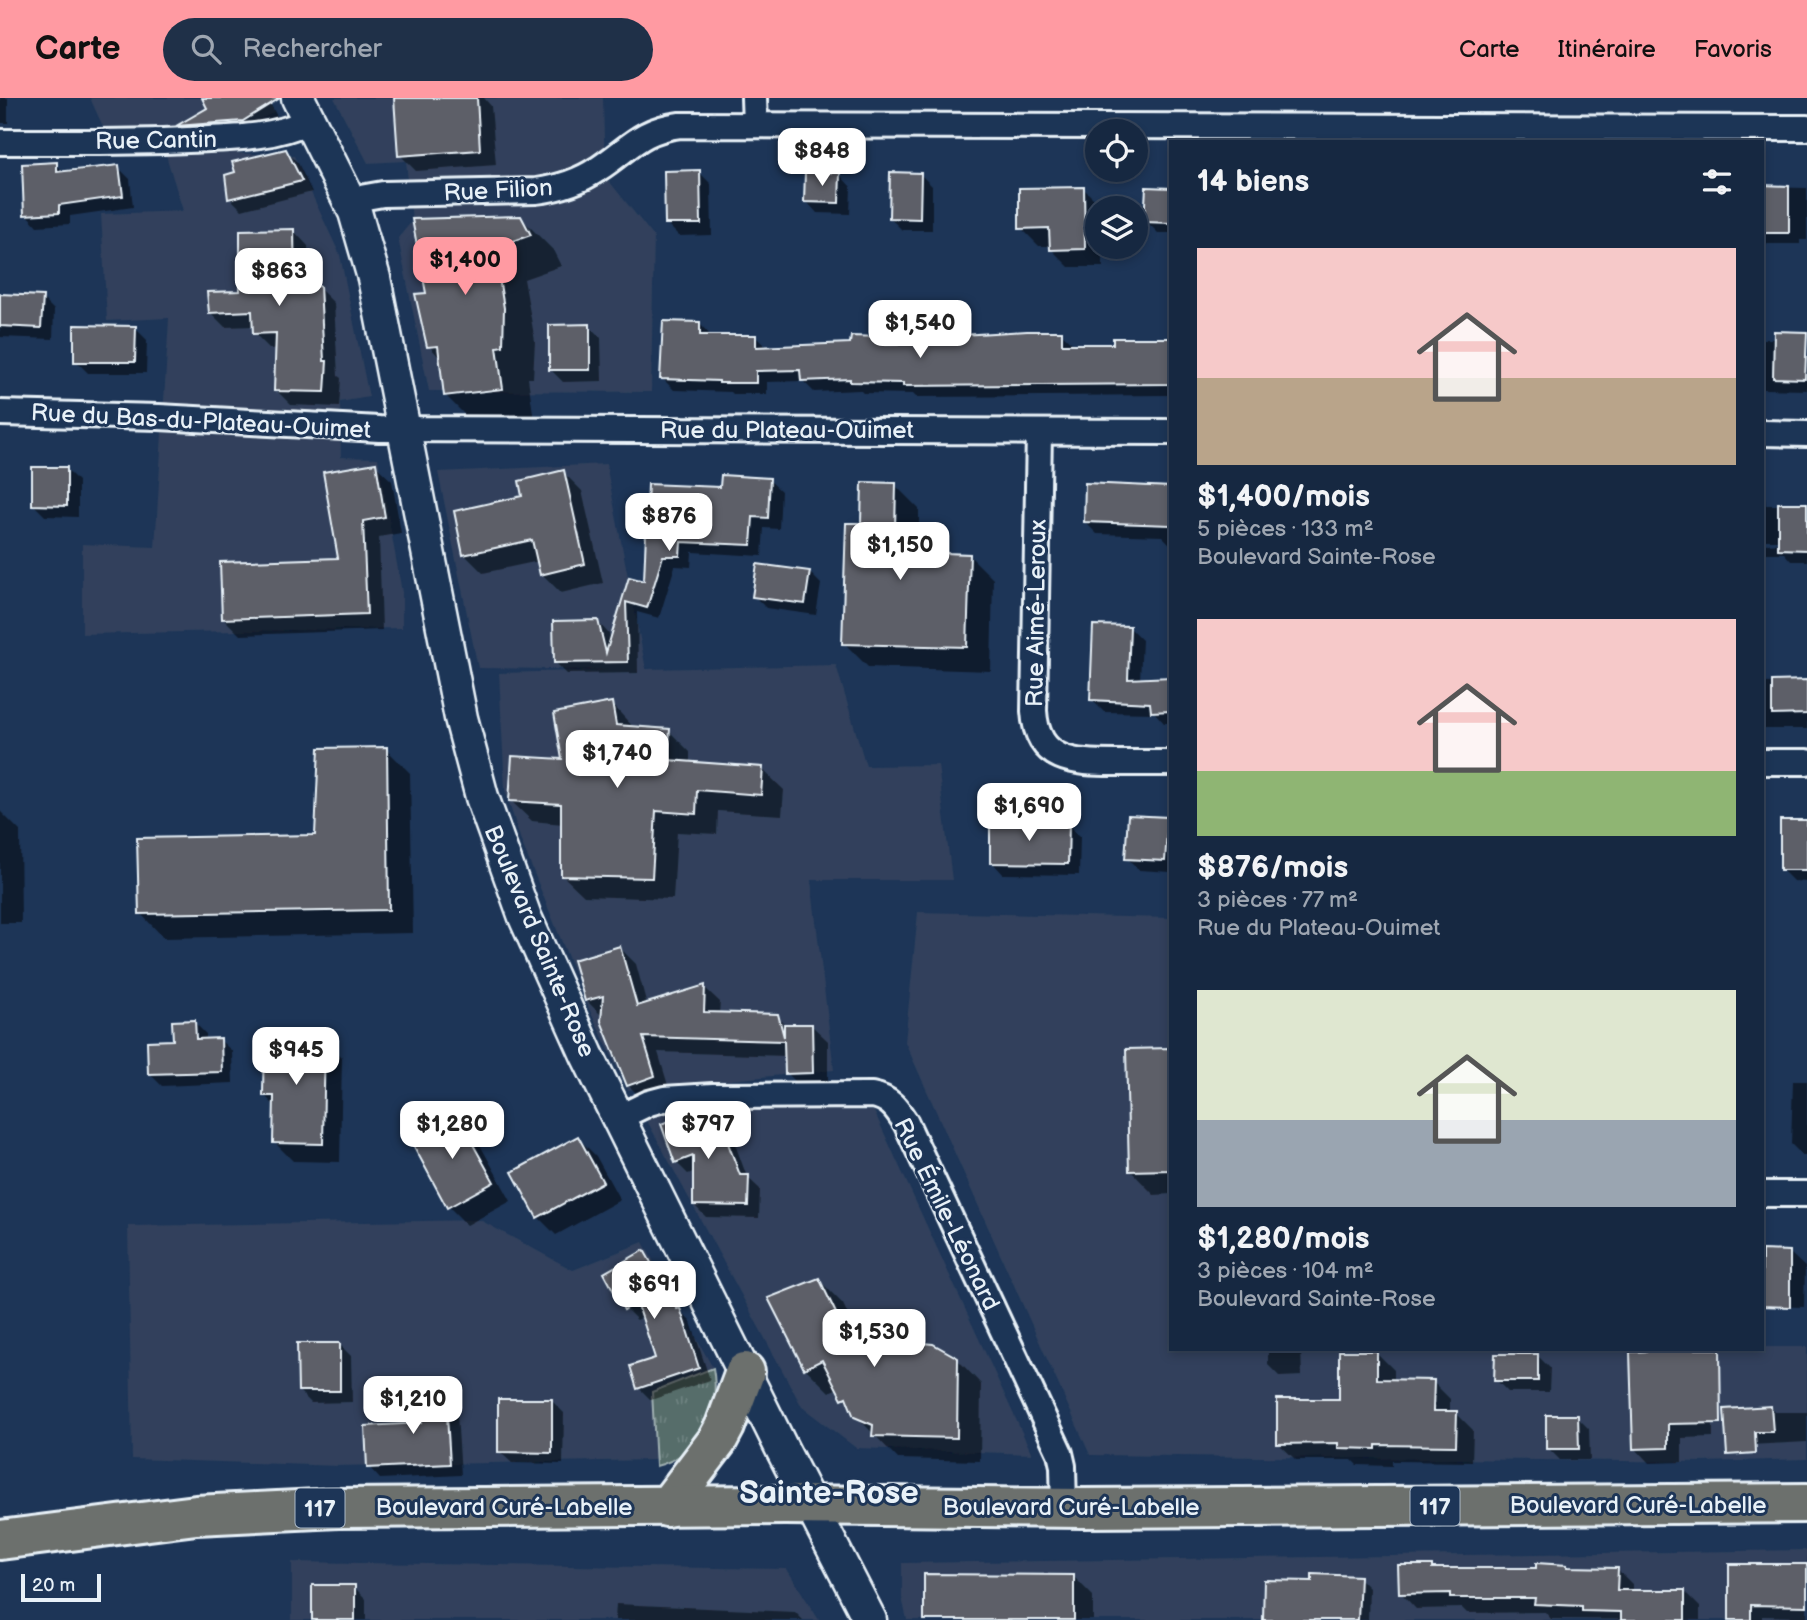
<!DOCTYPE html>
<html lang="fr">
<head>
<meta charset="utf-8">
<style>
  :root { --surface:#162841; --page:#1f3048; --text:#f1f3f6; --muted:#9ea6b1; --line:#35445a; --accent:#ff9aa2 }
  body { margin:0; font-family:"Balsamiq Sans",sans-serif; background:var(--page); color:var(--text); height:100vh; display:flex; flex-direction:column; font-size:26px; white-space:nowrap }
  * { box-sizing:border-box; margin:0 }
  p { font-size:23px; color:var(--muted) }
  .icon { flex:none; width:38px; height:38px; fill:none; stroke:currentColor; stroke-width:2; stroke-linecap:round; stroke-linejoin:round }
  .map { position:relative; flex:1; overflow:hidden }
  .drawer { position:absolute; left:1169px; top:42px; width:595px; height:1211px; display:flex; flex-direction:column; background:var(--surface); border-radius:0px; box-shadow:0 4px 10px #0003,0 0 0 2px var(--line) }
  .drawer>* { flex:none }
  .buttons { position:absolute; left:1085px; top:21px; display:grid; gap:14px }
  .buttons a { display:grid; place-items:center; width:63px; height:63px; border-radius:50%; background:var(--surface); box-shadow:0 4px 10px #0003,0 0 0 2px var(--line); font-size:35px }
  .scale { position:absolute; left:21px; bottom:18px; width:80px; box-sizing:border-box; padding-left:7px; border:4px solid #e8f1f8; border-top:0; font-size:19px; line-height:24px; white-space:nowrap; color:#e8f1f8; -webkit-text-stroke:5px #1d3557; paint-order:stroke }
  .price { position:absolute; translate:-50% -60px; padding:0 16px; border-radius:14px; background:#fff; color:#222; font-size:23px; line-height:46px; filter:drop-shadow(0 2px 4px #0008) }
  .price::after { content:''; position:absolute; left:50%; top:42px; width:21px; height:16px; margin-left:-10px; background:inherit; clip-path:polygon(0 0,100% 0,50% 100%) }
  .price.on { background:var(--accent); color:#111 }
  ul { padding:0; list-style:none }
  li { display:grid; align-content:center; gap:14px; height:371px; padding:0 28px }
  li span { display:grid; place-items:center; height:217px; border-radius:0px; color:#555 }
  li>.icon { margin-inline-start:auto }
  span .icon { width:126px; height:126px; fill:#fffc; stroke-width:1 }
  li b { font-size:30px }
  h2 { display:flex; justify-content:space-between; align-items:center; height:84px; padding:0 28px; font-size:30px }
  header { display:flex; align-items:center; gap:42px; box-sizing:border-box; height:98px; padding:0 35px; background:var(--accent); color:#111 }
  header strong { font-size:33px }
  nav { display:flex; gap:38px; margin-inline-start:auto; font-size:24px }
  .search { width:490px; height:63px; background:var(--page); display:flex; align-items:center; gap:18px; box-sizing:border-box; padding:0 24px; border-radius:38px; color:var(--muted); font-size:26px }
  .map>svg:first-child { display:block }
</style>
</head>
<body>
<header>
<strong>Carte</strong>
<div class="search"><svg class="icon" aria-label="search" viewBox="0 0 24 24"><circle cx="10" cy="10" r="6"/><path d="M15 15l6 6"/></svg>Rechercher</div>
<nav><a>Carte</a><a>Itinéraire</a><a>Favoris</a></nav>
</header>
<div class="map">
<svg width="1807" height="1522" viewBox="0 0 1807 1522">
  <defs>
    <pattern id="park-tufts" width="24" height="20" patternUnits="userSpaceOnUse" patternTransform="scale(1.75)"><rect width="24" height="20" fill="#566d6a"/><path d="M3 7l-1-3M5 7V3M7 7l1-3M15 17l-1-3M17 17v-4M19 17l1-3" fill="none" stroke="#6e8280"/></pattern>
  </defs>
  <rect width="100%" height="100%" fill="#1d3557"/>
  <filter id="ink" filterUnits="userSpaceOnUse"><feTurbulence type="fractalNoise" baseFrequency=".0143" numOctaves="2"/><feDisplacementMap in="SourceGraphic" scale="14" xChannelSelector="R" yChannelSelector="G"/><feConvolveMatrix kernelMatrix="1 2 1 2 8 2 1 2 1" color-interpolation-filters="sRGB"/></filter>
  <g filter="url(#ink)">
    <!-- built -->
    <g fill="#30415c">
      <polygon points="90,0 267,0 274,14 233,35 238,55 294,58 340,157 369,299 340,304 341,359 378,360 402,494 402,530 82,536 82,446 155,449 169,220 107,223 101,116 183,113 158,31 104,31"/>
      <polygon points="334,0 603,0 605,78 654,139 651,294 429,293 398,140 412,123 406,63 368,65"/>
      <polygon points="606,366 646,571 836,567 866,668 938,667 952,782 811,782 834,972 628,992 589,911 521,743 505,692 499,575 608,572 478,570 438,374"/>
      <polygon points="918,814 1171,820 1171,1251 1762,1251 1762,1249 1807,1249 1807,1361 1704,1364 1090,1357 905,944"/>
      <polygon points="695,1006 874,1013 1032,1356 856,1350 802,1309 646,1021"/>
      <polygon points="480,1122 573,1172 643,1144 713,1270 652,1294 655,1362 338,1368 132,1361 128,1128"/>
      <polygon points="1807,1452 1807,1522 907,1522 902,1500 902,1465"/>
      <polygon points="292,1464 787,1471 819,1522 292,1522"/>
    </g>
    <!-- park -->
    <path fill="url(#park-tufts)" stroke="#9fafb1" stroke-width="2" d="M713 1270C721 1313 700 1357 656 1368L652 1294Z"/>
    <!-- shadow -->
    <g fill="#0007">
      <rect x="0" y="0" width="8" height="25"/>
      <polygon points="204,0 267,0 278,20 256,34 189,39 178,28 209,11"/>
      <polygon points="396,0 484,0 491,8 496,67 416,73 400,57"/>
      <polygon points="286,53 298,65 312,94 242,112 230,100"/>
      <polygon points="56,66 65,75 118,69 130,81 133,109 70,118 70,126 37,128 26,116"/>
      <polygon points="699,74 711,86 712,137 679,138 667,126"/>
      <polygon points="920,76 932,88 932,132 902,132 890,120"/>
      <polygon points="840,77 851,89 850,116 817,115 806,103"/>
      <polygon points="1762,89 1807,90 1807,142 1800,142 1800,146 1762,146"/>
      <polygon points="1084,91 1102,109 1097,110 1097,149 1102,149 1103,169 1069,169 1051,151 1051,148 1039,148 1021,130"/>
      <polygon points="1171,91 1171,135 1158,135 1146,123"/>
      <polygon points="521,120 553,152 561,168 524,181 535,243 533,280 528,280 534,322 477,329 446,298 441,261 429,248 428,196"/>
      <polygon points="294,133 308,148 309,191 319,190 334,205 338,278 341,280 339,309 291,307 276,292 278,250 270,251 255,236 255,228 225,229 210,214 242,194"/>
      <polygon points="0,198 42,200 54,212 53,241 0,239"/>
      <polygon points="700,226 711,238 755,238 767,250 852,246 881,241 887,247 963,246 1061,235 1073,246 1115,248 1171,242 1171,297 916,299 913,296 863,295 860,292 814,294 803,283 767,284 767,296 733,296 731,294 674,292 662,280"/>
      <polygon points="589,228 601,240 602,283 563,284 551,272"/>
      <polygon points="135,230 147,242 146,275 88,275 76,263"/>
      <polygon points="1776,235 1807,236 1807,292 1762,291 1762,241 1776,241"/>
      <polygon points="375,367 392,383 401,435 379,439 382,532 240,537 224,521 340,461"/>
      <polygon points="66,371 78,383 78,419 45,418 34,407"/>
      <polygon points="563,374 582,393 603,485 561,495 542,476 539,463 483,475 464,456 524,399"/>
      <polygon points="769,382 781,393 779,431 764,430 762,458 692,454 691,469 675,468 659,520 637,514 638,575 567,576 555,564 598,524 609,536 611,544 631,481 646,485 650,388 722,391"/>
      <polygon points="895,387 919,411 919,435 940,457 969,457 993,481 991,573 868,569 844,545 862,427"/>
      <polygon points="1171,390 1171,447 1162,438 1097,436 1085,424"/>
      <polygon points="1762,395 1765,399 1766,407 1807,407 1807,463 1791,463 1784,455 1762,455 1762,446 1787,445 1787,442 1762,442"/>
      <polygon points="809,474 821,486 816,517 766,510 754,498"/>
      <polygon points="1130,530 1142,542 1140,582 1171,581 1171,625 1164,625 1155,615 1104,614 1092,602"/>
      <polygon points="1807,584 1807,631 1762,631 1762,585"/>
      <polygon points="612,606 634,630 669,633 690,654 690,666 762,671 784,692 782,717 718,713 717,736 677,734 673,801 584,798 562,777 563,726 532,723 510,702 564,663"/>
      <polygon points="386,651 410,675 413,835 164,840 140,815 316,739"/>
      <polygon points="0,713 20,733 21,825 0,825"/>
      <polygon points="1167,721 1171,725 1171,774 1139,772 1127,760"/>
      <polygon points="1807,723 1807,784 1793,783 1782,772"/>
      <polygon points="1068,727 1080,739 1079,777 1003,776 992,764"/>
      <polygon points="620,850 636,866 647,907 704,889 720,904 719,916 777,918 787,928 811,927 828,943 828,991 803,991 787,975 787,958 658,954 670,994 644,1003 628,987 603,919 586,902"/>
      <polygon points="194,924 206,936 206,942 220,942 232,953 233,985 162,988 150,976 175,943"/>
      <polygon points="324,941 342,959 340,1064 293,1063 275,1045 275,1008 265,998"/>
      <polygon points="1171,952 1171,1096 1154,1097 1130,1072"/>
      <polygon points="1793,983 1807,983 1807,1058 1803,1058 1791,1046"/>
      <polygon points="697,1016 710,1030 720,1026 732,1038 747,1079 760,1091 759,1120 706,1119 694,1107 695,1073 688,1076 676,1064"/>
      <polygon points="456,1018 474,1036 511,1103 467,1127 449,1109"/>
      <polygon points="578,1040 596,1058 620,1102 556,1137 538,1119"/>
      <polygon points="643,1154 655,1166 684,1217 691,1224 710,1282 651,1302 639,1290 657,1262 643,1219 637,1222 625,1210"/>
      <polygon points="1790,1155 1805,1169 1804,1209 1762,1208"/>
      <polygon points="819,1182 843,1206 859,1241 957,1261 981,1286 980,1363 898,1361 856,1318 838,1290 829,1294 805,1270"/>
      <polygon points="339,1246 351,1258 352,1304 311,1305 299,1293"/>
      <polygon points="1268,1251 1301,1251 1302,1278 1280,1279 1268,1267"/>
      <polygon points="1667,1251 1712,1251 1713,1339 1682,1340 1682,1364 1649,1365 1635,1350"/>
      <polygon points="1377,1255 1394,1272 1394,1283 1433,1284 1450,1301 1450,1315 1456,1315 1473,1332 1472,1364 1392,1363 1392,1368 1357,1367 1352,1362 1296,1362 1278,1345 1341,1303"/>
      <polygon points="1538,1258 1550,1270 1549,1294 1508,1294 1496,1282"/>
      <polygon points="445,1288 456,1300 461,1377 380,1381 369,1369 424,1327"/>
      <polygon points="552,1303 564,1315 563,1366 512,1365 500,1354"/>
      <polygon points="1771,1309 1775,1314 1807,1314 1807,1344 1750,1347 1738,1335"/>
      <polygon points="1577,1319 1589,1331 1590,1362 1560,1362 1548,1350"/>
      <polygon points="1431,1468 1435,1472 1538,1472 1566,1468 1569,1471 1617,1471 1632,1486 1632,1493 1685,1494 1700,1509 1700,1522 1551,1521 1545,1514 1467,1515 1462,1510 1416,1511 1401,1495"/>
      <polygon points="1731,1468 1807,1468 1807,1519 1762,1518 1762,1522 1731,1522"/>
      <polygon points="1073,1478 1093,1498 1093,1522 925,1522"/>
      <polygon points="1359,1480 1369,1490 1368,1522 1265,1522"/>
      <polygon points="354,1489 366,1501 366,1522 313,1522"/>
      <polygon points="616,1506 795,1514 803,1522 615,1522"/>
    </g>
    <!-- building -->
    <g fill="#5d5e67" stroke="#e8f1f8" stroke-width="2">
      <polygon points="202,0 280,0 243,23 176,28 207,10"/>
      <polygon points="394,0 477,0 480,52 398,58"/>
      <polygon points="286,51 302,83 228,101 225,77 235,74 232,64"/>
      <polygon points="57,64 57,74 119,67 123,98 59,107 59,115 24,117 22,66"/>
      <polygon points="700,72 701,126 665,126 664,73"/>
      <polygon points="805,74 840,75 839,105 804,104"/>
      <polygon points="890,74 921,75 920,121 889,120"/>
      <polygon points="1762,87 1789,88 1789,135 1762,135"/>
      <polygon points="1084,89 1085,151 1050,152 1049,130 1019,131 1019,90"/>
      <polygon points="1146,89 1171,90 1171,125 1144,124"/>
      <polygon points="521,118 531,137 494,150 504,210 503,248 497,249 503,291 444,298 438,248 427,249 415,196 426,195 412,121"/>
      <polygon points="294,131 295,190 320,188 324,263 327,263 325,294 274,293 276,235 253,236 252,213 209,215 207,194 240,193 240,132"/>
      <polygon points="0,196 43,198 41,230 0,228"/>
      <polygon points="663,223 700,224 700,237 756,237 756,249 850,245 851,238 881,239 881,246 961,244 961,237 1027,233 1062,233 1062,246 1113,246 1113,240 1171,240 1171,286 903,288 903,285 850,284 850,281 801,283 800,272 756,273 756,285 719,285 719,283 660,281"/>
      <polygon points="590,226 590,272 549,272 549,227"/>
      <polygon points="74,227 136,228 135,264 74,264"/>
      <polygon points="1774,233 1807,234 1805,281 1773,280"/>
      <polygon points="376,365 385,419 363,423 367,516 222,521 220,464 338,460 323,374"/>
      <polygon points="32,369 67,369 67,408 32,407"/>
      <polygon points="564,372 585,466 540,477 532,442 463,457 454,413 522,398 519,383"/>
      <polygon points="721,377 770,380 768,420 753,419 751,447 681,444 680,458 663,458 647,510 626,504 628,564 554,565 553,523 598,522 606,555 629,479 644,483 648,386 720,389"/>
      <polygon points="862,384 896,385 895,433 919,433 919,454 970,456 967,549 842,546 846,425 861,425"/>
      <polygon points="1085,385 1171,389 1171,427 1084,424"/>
      <polygon points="1778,405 1807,405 1807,452 1778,451"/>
      <polygon points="757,466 810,473 805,506 752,499"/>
      <polygon points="1093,527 1130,528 1128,581 1171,579 1171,613 1151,614 1150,605 1090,602"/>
      <polygon points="1807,582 1807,616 1772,617 1772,583"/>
      <polygon points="612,604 616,627 670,631 668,662 763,669 761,697 697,692 696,716 656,713 652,780 561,778 561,706 509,703 512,658 562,661 554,615"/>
      <polygon points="387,649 389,812 139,816 137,740 315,737 319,650"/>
      <polygon points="1128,717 1168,719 1165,763 1125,761"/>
      <rect x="1780" y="722" width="27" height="50"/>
      <polygon points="990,725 1069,725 1068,766 990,765"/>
      <polygon points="620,848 637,908 705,887 704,914 778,916 784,939 784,926 812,926 813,975 785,976 784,943 643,939 655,978 627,988 601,923 603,898 585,903 573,862"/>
      <polygon points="195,922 196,941 221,940 222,974 148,976 147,943 173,942 172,923"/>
      <polygon points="264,938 325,939 323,1046 273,1045 274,998 263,998"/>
      <polygon points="1171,950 1171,1072 1129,1073 1126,951"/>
      <polygon points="691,1014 697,1014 703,1030 720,1024 740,1077 749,1077 748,1108 693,1107 693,1058 675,1065 661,1026"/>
      <polygon points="456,1016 494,1084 447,1110 410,1041"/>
      <polygon points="578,1038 603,1084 537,1120 512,1074"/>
      <polygon points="644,1152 677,1211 680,1210 699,1270 637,1291 630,1268 655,1260 637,1204 624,1212 604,1175"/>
      <polygon points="1762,1152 1790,1153 1790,1209 1762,1208"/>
      <polygon points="819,1180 847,1238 933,1246 958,1260 957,1340 872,1338 873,1327 854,1319 846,1299 842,1301 822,1262 804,1271 768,1200"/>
      <polygon points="297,1245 340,1245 340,1293 298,1293"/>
      <polygon points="1688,1251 1720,1251 1721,1325 1668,1326 1668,1350 1633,1351 1630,1254"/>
      <polygon points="1339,1253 1377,1253 1377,1281 1434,1282 1433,1313 1457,1313 1456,1348 1376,1347 1376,1351 1338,1350 1338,1345 1277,1346 1277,1301 1339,1301"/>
      <polygon points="1495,1256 1538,1256 1538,1283 1494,1283"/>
      <polygon points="445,1286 450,1366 367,1370 365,1328 422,1325 420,1288"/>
      <polygon points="498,1301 552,1301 552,1355 498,1354"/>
      <polygon points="1771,1308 1773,1334 1755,1334 1756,1355 1727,1357 1724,1311"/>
      <polygon points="1546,1317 1578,1317 1579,1351 1546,1351"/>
      <polygon points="1536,1465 1567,1467 1567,1469 1618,1470 1617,1492 1685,1492 1685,1522 1621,1522 1621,1514 1582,1513 1582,1508 1534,1506 1535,1500 1450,1500 1450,1495 1399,1496 1398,1467 1432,1467 1432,1470 1536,1470"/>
      <polygon points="1729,1466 1807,1466 1807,1508 1751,1507 1751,1522 1729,1522"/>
      <polygon points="924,1476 1074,1477 1074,1522 924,1522"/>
      <polygon points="1312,1476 1360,1478 1358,1522 1263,1522 1264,1482 1312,1483"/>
      <rect x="312" y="1487" width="43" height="35"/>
    </g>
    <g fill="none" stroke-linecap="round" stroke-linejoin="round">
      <!-- minor casing -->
      <g stroke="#e8f1f8" stroke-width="30">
        <g id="minor">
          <polyline points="754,0 755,27"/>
          <path d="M0 44C63 44 125 45 188 42 230 40 270 41 309 23"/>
          <path d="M349 102 383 96 536 93C559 90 579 84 598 71 629 51 640 32 680 27L1807 30"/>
          <polyline points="0,315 159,319 379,331 1171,334"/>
          <path d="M1039 334 1034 613C1037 664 1074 665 1115 665 1134 665 1152 665 1171 665"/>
          <polyline points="1762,335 1807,336"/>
          <polyline points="1762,664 1807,664"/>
          <path d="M618 1020 649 1005 664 1001 713 998 872 997C890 1000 897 1011 906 1025L1060 1355 1063 1368 1064 1410"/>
          <polyline points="1762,1096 1807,1096"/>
        </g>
      </g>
      <!-- tertiary casing -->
      <g stroke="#e8f1f8" stroke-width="37">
        <polyline id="tertiary" points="298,0 355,114 374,180 461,620 482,699 525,819 587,957 783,1353 870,1522"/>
      </g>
      <!-- primary casing -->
      <g stroke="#e8f1f8" stroke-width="44">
        <g id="primary">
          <polyline points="667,1409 717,1343 725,1328 745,1274"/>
          <polyline points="0,1442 196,1417 338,1410 785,1407 1083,1410 1807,1405"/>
        </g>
      </g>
      <!-- minor -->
      <use href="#minor" stroke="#1d3557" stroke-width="24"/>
      <!-- tertiary -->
      <use href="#tertiary" stroke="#1d3557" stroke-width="32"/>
      <!-- primary -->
      <use href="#primary" stroke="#6c706d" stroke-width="38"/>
    </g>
  </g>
  <g text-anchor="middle" stroke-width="6" stroke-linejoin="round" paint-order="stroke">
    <!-- shield labels -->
    <g fill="#1d3557" stroke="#abb9c8" stroke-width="2">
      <rect x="1410.5" y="1388.5" width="49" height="39" rx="5"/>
      <rect x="295.5" y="1390.5" width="49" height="39" rx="5"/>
    </g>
    <g font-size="23" font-weight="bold" fill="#e8f1f8">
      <text x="1435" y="1416">117</text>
      <text x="320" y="1418">117</text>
    </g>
    <!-- street labels -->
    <g font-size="24" fill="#e8f1f8" stroke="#1d3557">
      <text transform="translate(156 42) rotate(-1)" y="8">Rue Cantin</text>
      <text transform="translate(498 92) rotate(-3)" y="8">Rue Filion</text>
      <text transform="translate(201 323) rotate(3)" y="8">Rue du Bas-du-Plateau-Ouimet</text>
      <text x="787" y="340">Rue du Plateau-Ouimet</text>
      <text transform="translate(1036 515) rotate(-89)" y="8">Rue Aimé-Leroux</text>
      <text transform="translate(540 843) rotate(67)" y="8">Boulevard Sainte-Rose</text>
      <text transform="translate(947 1116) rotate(64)" y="8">Rue Émile-Léonard</text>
      <text x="1638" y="1415">Boulevard Curé-Labelle</text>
      <text x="504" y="1417">Boulevard Curé-Labelle</text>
      <text x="1071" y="1417">Boulevard Curé-Labelle</text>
    </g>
    <!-- district labels -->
    <g font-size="32" font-weight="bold" fill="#e8f1f8" stroke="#1d3557">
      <text x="829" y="1405">Sainte-Rose</text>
    </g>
  </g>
</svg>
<div class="buttons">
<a><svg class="icon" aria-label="locate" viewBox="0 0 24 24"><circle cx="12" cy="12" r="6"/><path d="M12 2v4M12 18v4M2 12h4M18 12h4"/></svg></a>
<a><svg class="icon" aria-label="layers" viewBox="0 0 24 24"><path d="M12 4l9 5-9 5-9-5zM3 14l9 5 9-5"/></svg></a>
</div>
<div class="scale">20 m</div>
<b class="price" style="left:822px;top:90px">$848</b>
<b class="price on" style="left:465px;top:199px">$1,400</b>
<b class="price" style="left:279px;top:210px">$863</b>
<b class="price" style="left:920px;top:262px">$1,540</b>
<b class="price" style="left:669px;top:455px">$876</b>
<b class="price" style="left:900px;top:484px">$1,150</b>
<b class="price" style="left:617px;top:692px">$1,740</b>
<b class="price" style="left:1029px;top:745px">$1,690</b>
<b class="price" style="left:296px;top:989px">$945</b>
<b class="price" style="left:452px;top:1063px">$1,280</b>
<b class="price" style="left:708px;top:1063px">$797</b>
<b class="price" style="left:654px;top:1223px">$691</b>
<b class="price" style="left:874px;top:1271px">$1,530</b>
<b class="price" style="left:413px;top:1338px">$1,210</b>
<section class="drawer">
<h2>14 biens<svg class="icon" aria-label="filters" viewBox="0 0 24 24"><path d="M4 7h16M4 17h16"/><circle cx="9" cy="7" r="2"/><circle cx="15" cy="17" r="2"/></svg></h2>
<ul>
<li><span style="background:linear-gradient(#f6c9c9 60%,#b9a48a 0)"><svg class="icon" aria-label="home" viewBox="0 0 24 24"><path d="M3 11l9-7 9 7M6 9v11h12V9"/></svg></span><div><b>$1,400/mois</b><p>5 pièces · 133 m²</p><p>Boulevard Sainte-Rose</p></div></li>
<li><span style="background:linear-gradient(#f6c9c9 70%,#8fb573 0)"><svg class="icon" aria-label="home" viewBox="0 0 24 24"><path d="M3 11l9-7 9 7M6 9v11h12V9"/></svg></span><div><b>$876/mois</b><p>3 pièces · 77 m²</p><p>Rue du Plateau-Ouimet</p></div></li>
<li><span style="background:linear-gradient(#dfe7d0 60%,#9aa5b1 0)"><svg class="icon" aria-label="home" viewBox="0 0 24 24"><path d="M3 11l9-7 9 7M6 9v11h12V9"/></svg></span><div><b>$1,280/mois</b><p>3 pièces · 104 m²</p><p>Boulevard Sainte-Rose</p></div></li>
</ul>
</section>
</div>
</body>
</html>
